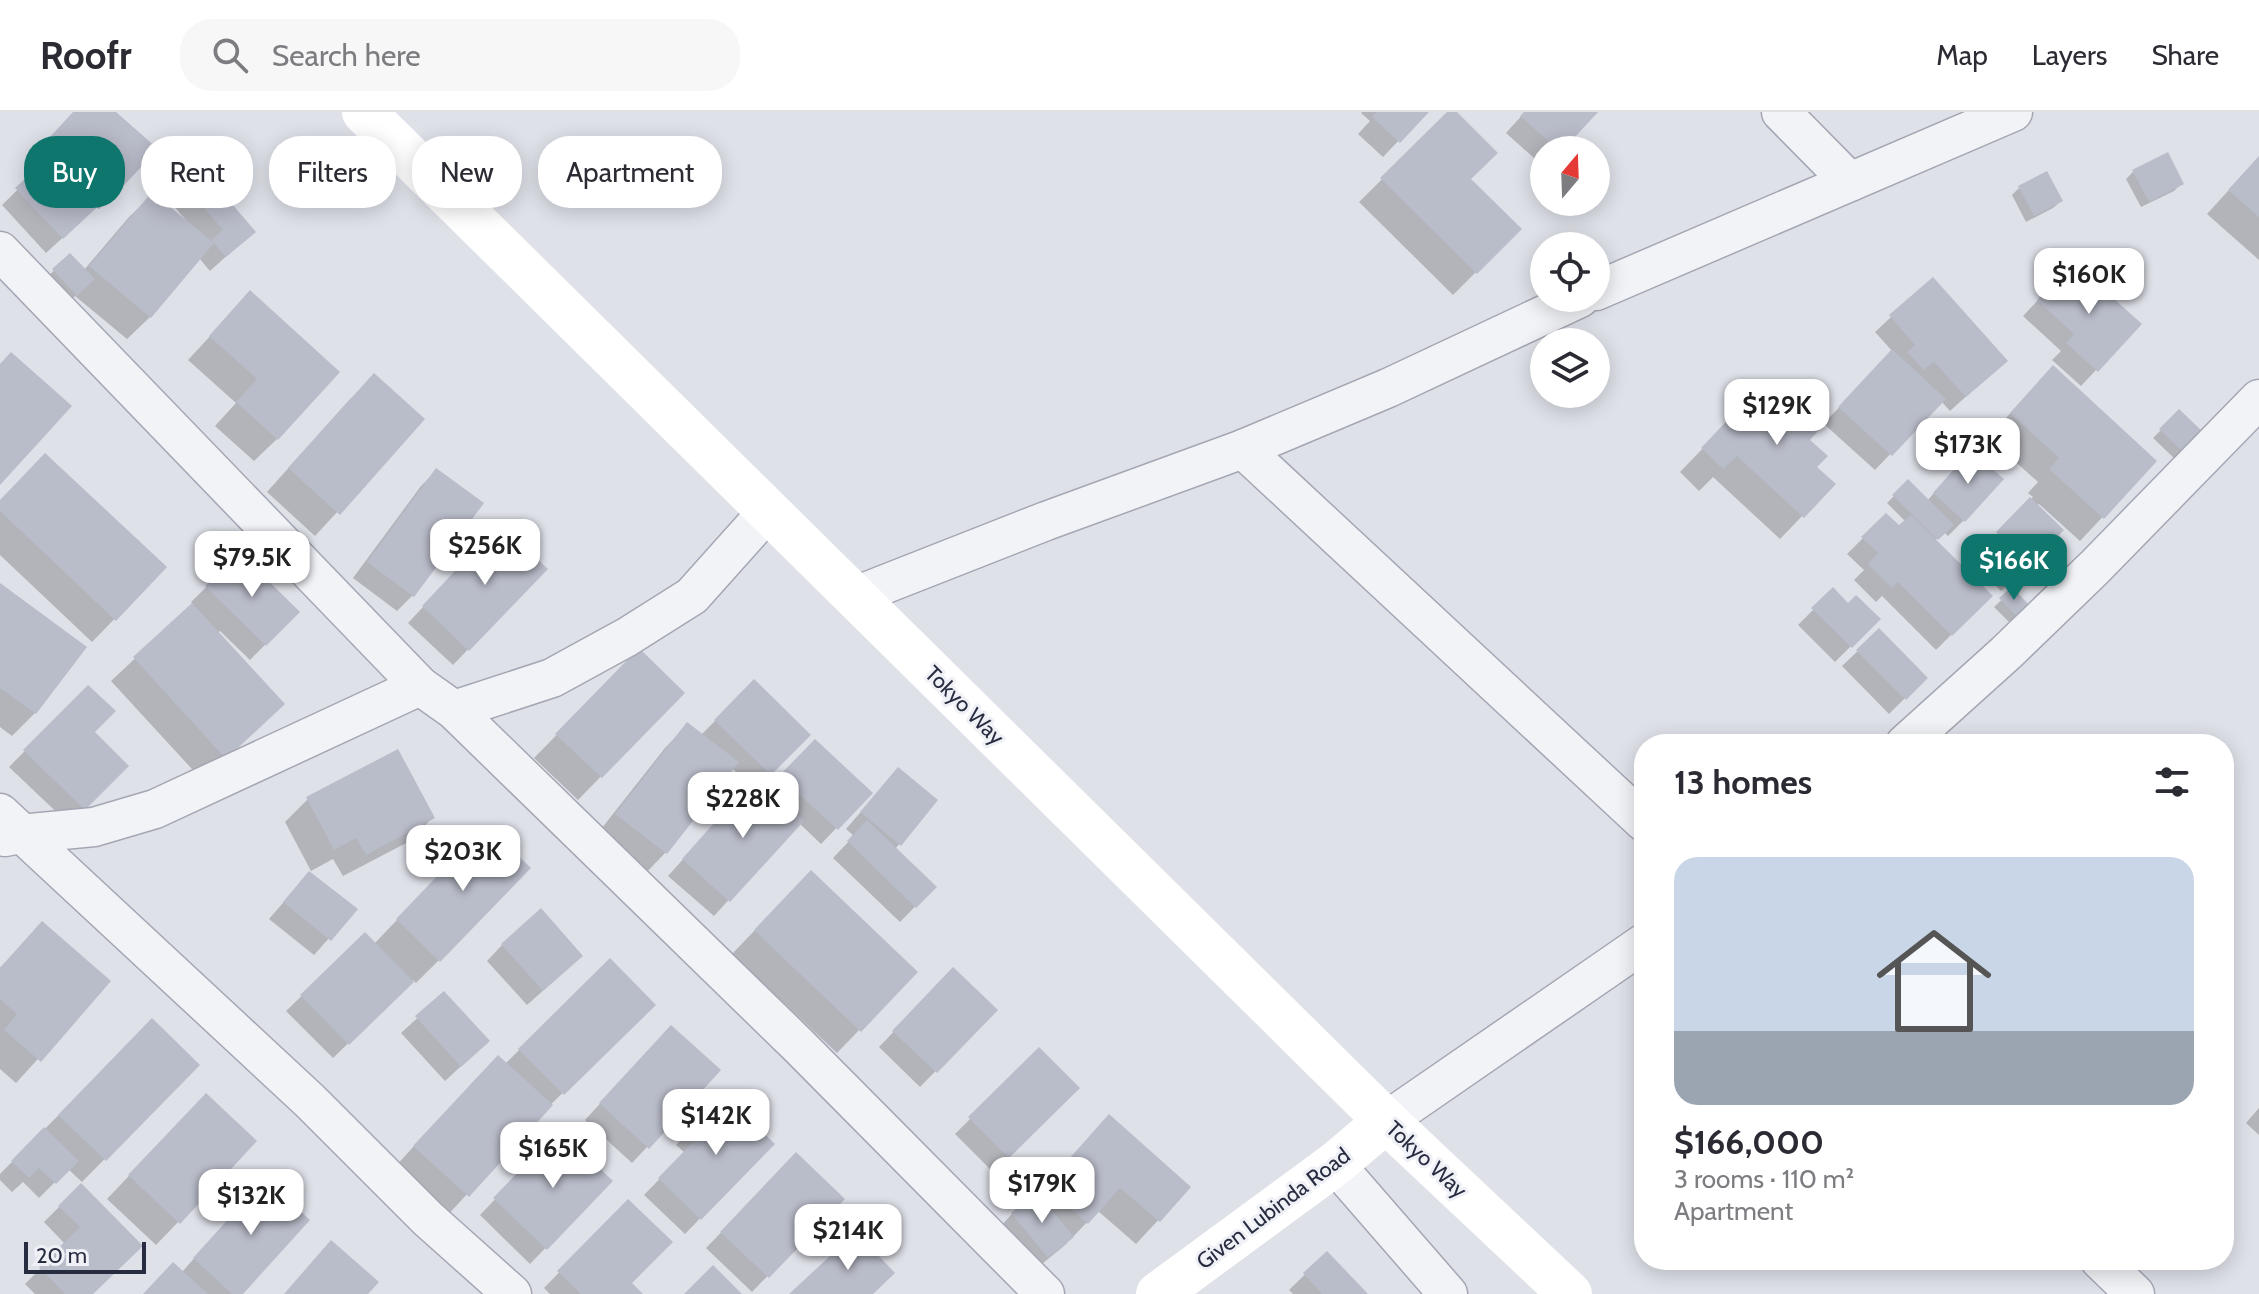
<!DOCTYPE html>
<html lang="en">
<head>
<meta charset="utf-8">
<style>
  :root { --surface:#fff; --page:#f7f7f7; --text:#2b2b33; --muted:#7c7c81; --line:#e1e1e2; --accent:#0f766e }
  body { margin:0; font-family:Cabin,sans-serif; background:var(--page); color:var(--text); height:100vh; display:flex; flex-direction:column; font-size:30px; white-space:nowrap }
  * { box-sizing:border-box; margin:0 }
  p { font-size:26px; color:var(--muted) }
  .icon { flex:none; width:44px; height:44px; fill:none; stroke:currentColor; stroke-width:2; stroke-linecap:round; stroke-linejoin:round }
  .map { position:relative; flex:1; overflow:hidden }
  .details { position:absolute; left:1634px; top:622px; width:600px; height:536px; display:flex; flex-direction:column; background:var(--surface); border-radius:32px; box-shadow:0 4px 20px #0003 }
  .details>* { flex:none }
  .banner { position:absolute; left:24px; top:24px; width:760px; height:72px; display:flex; gap:16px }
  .needle { width:52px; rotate:19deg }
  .fabs { position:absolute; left:1530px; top:24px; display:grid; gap:16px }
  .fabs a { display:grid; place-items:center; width:80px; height:80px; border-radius:50%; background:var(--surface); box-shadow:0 4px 20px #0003; font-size:40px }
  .scale { position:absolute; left:24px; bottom:20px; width:122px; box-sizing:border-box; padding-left:8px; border:4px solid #282c40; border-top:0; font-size:22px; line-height:28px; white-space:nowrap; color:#282c40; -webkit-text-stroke:6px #eff1f6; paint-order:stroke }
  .price { position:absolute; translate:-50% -68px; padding:0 18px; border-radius:16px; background:#fff; color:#222; font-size:26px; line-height:52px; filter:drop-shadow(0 2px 4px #0008) }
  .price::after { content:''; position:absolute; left:50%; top:48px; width:24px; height:18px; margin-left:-12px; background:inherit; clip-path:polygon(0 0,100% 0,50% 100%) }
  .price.selected { background:var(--accent); color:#fff }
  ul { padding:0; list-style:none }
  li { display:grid; align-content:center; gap:16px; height:424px; padding:0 40px }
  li+li { border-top:2px solid var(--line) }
  li span { display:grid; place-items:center; height:248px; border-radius:24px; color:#555 }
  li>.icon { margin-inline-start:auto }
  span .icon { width:144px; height:144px; fill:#fffc; stroke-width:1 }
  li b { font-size:34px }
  h2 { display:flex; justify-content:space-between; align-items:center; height:96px; padding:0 40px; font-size:34px }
  .chip { padding:0 28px; border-radius:32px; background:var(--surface); box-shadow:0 4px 20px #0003; font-size:28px; line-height:72px }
  .chip.selected { background:var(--accent); color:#fff }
  header { display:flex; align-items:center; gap:48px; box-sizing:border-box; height:112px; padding:0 40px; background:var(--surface); border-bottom:2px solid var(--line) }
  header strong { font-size:38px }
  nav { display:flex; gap:44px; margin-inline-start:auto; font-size:28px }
  .search { width:560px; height:72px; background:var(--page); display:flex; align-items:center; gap:20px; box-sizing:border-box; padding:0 28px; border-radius:32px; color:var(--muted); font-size:30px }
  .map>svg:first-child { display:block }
</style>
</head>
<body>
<header>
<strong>Roofr</strong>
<div class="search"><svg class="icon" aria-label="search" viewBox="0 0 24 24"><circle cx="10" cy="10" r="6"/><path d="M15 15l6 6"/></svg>Search here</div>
<nav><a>Map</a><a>Layers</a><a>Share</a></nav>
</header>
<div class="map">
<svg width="2259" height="1182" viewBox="0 0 2259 1182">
  <rect width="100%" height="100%" fill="#dfe1e9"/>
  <!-- shadow -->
  <g fill="#0003">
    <polygon points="75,0 113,0 114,82 99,97 96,95 46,141 2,93 46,50 37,41"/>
    <polygon points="1362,0 1426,0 1383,45 1358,22 1370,9 1361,1"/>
    <polygon points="1450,0 1454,0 1469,67 1519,117 1453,183 1359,90"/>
    <polygon points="1525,0 1595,0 1561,38 1544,38 1544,55 1506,21"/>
    <polygon points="2259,45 2259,148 2207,102"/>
    <polygon points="174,60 253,120 210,159 199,146 150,205 127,227 75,184 69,190 46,166 70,144 84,158 129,105 152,83 184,109 185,107 158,76"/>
    <polygon points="2133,60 2182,71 2174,79 2141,95 2126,67"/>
    <polygon points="2019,76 2061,89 2053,96 2026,110 2012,83"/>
    <polygon points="1932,167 2005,249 1950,299 1941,289 1875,358 1823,311 1807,328 1814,355 1833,372 1780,427 1713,365 1699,379 1680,360 1736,302 1774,294 1825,310 1893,240 1875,220"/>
    <polygon points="2057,168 2139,212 2081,274 2052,248 2061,239 2023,204"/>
    <polygon points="250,181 277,327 254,349 215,314 236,291 188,248"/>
    <polygon points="2031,279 2155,349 2080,429 2039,392 2037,394 2061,418 2001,479 1977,456 1989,444 1982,437 2033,385 2028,381 2038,370 1988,325"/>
    <polygon points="351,286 422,308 315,424 267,380"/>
    <polygon points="2179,300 2201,321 2175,347 2153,326"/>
    <polygon points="1956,356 1964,408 1948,424 1944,420 1934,429 1990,484 1936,538 1882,484 1876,490 1854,468 1864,458 1847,442 1886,403 1899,416 1906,410 1887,391 1908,370 1927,389"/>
    <polygon points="437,358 413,483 397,499 353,466 421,374"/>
    <polygon points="0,390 164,456 92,530 0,443"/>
    <polygon points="484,430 545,457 453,553 408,511"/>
    <polygon points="239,443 297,500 250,548 220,519 217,521 283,592 202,668 111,569 193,492 191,490"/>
    <polygon points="0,474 35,601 12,624 0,615"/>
    <polygon points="1833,478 1848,494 1878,507 1835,550 1798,513"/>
    <polygon points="2012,478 2027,494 2009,510 1994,495"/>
    <polygon points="1879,519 1925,566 1889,602 1842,554"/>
    <polygon points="639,539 682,581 578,688 534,646"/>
    <polygon points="754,570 808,623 760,672 768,679 799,645 870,681 821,732 799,711 714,804 668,764 750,673 732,656 665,741 643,764 594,726 665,636 687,613 701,623"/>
    <polygon points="88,575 93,620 126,654 69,712 9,655"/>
    <polygon points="898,657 936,688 895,737 934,775 900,810 833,746 854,724 846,717"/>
    <polygon points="308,687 432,706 410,729 343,764 333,747 311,759 285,710"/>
    <polygon points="463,739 439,848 416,871 413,868 333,946 286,899 365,823 374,832"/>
    <polygon points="309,761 355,797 314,843 269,807"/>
    <polygon points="788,784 915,860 837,941 732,842"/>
    <polygon points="42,811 109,869 16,971 0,957 0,856"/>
    <polygon points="502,833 565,859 527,893 487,849"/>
    <polygon points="610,849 653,893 539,1004 445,1106 392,1058 475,968 505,952"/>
    <polygon points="953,858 995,898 920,975 879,935"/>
    <polygon points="444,882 472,944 445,969 401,921"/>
    <polygon points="152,909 197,953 82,1070 68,1057 39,1086 23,1070 12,1080 0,1068 0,1062"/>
    <polygon points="656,931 719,958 632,1051 585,1008"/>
    <polygon points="1039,938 1077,976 993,1060 955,1022"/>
    <polygon points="722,985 772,1032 685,1122 644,1083 685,1041 676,1033"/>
    <polygon points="2259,996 2259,1023 2246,1011"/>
    <polygon points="1109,1005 1189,1075 1136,1132 1098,1099 1064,1134 1032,1160 997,1118 1012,1102 1037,1083"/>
    <polygon points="183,1007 255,1030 156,1133 107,1087"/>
    <polygon points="559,1021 610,1069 530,1152 480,1103"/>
    <polygon points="781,1059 842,1087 752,1180 706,1136"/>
    <polygon points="258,1064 240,1182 144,1182 182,1160 229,1107 223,1101"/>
    <polygon points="81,1073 91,1182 35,1182 25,1172 65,1132 44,1110"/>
    <polygon points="628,1090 629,1171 640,1182 550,1182 544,1176"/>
    <polygon points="1327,1141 1365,1182 1293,1182 1289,1178"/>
  </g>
  <!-- building -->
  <g fill="#b9bcc9">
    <polygon points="73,0 116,0 158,37 115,83 50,25"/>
    <polygon points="1377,0 1429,0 1400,31 1372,5"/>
    <polygon points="1447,0 1457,0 1498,41 1471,67 1522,117 1477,162 1380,66"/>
    <polygon points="1524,0 1598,0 1563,38 1558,38 1520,4"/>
    <polygon points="60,35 107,86 63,127 15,76"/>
    <polygon points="2168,40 2184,72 2149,90 2132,58"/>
    <polygon points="190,43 256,120 226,145 211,128 223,118 172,59"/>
    <polygon points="2259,44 2259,105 2228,78"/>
    <polygon points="2047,59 2063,89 2034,104 2018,74"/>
    <polygon points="152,80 214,131 151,206 89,154"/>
    <polygon points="70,141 95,167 77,184 52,157"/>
    <polygon points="2072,149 2142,212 2098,260 2066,231 2074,222 2037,188"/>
    <polygon points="1933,165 2008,249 1966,285 1934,250 1924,258 1907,240 1915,233 1889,203"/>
    <polygon points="250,178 340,260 278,328 236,290 257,267 209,224"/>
    <polygon points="1892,237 1946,287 1892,344 1838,295"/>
    <polygon points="11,240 72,294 0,373 0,252"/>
    <polygon points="2053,253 2157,349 2104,407 2049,357 2059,346 2010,301"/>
    <polygon points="374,261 425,307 340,403 288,356"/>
    <polygon points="1791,275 1827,309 1810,328 1828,344 1817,355 1836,372 1804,406 1737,344 1723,357 1701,336 1758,276 1775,292"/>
    <polygon points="2179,297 2204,321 2184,341 2159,317"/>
    <polygon points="1971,338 2004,367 1965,410 1933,381"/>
    <polygon points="45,341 167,455 116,509 0,399 0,388"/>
    <polygon points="436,356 484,391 414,485 367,450"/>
    <polygon points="1908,367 1954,413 1938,428 1892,383"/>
    <polygon points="2030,385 2064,418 2018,465 1991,440 2003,427 1996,420"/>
    <polygon points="1886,401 1899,413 1911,403 1993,484 1952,524 1898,470 1892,476 1868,452 1878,441 1861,425"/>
    <polygon points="499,412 548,457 469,539 422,494"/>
    <polygon points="239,440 300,500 266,534 205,474"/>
    <polygon points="0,471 87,535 36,602 0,576"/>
    <polygon points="1833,475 1848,491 1856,483 1881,507 1852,536 1811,496"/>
    <polygon points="2012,475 2030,494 2017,505 1999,486"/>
    <polygon points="192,491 285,592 226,647 133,545"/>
    <polygon points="1879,516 1928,566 1906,588 1856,538"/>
    <polygon points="639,536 685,581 602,666 555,622"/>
    <polygon points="754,567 811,623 771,663 714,608"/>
    <polygon points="88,573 116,599 95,620 129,654 85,698 23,638"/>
    <polygon points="687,610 739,650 667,742 615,702"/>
    <polygon points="815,627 873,681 838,718 779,664"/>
    <polygon points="398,637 435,706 366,743 356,726 334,738 306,685"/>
    <polygon points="898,655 938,688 901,734 860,700"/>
    <polygon points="755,665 804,709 730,790 682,747"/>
    <polygon points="867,708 937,775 916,796 847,729"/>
    <polygon points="486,713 531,756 440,850 396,807"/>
    <polygon points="811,758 918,860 861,920 754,818"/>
    <polygon points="309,759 358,797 331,829 283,790"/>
    <polygon points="541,796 583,844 543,879 501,832"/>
    <polygon points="42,809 111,869 41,950 4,918 17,902 0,887 0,856"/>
    <polygon points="365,820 414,870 349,933 300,883"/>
    <polygon points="610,846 656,893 564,983 518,937"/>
    <polygon points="953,855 998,898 937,961 892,919"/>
    <polygon points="444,879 490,929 461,955 415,904"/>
    <polygon points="152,906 200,953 106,1049 58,1003"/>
    <polygon points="671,913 721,958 649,1037 599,991"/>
    <polygon points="1039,935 1080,976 1009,1046 968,1005"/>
    <polygon points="498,943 553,993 469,1085 413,1034"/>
    <polygon points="206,981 257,1029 180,1112 128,1063"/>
    <polygon points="722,982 775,1032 701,1108 658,1066 698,1025 689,1017"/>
    <polygon points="1109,1002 1191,1075 1160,1110 1120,1076 1088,1112 1045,1074"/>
    <polygon points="44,1015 79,1049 56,1072 39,1056 29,1066 11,1049"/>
    <polygon points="559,1018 613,1069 547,1138 493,1086"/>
    <polygon points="796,1040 845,1087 769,1166 720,1120"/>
    <polygon points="258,1061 310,1108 243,1182 232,1182 193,1146 243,1091 237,1084"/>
    <polygon points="81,1071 143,1134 93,1182 65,1182 39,1155 80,1115 58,1094"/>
    <polygon points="1037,1080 1074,1125 1048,1146 1011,1101"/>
    <polygon points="628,1087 673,1130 632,1171 643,1182 581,1182 557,1159"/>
    <polygon points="856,1120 895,1161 873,1182 789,1182"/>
    <polygon points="331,1128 379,1170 368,1182 284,1182"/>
    <polygon points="1327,1139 1368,1182 1322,1182 1303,1161"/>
    <polygon points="173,1150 208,1182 143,1182"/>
    <polygon points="713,1153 742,1182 684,1182"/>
  </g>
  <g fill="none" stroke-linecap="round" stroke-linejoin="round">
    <!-- street casing -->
    <g stroke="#a4a7b3" stroke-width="41">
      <g id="street">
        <polyline points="1781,0 1850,70"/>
        <polyline points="0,139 420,574 454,598 799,934 1045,1182"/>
        <polyline points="1596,179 2013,0"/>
        <polyline points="1243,337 1644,710"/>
        <polyline points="855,484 1046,409 1243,337 1388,276 1580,186"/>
        <polyline points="454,598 552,566 627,525 692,484 768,399"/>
        <polyline points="1905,632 2006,541 2095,455 2259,287"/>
        <polyline points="0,701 310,989 428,1107 512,1182"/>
        <polyline points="5,725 20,722 94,715 155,697 420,574"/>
        <polyline points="1386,1009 1644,831"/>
        <polyline points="1335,1052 1448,1182"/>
        <polyline points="2100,1148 2135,1182"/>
      </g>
    </g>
    <!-- street -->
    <use href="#street" stroke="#f2f3f7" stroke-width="38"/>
    <!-- secondary -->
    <g stroke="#fff" stroke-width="44">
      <polyline points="364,0 1386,1009 1570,1182"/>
      <polyline points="1158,1182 1335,1052 1386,1009"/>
    </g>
  </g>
  <g text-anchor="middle" stroke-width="6" stroke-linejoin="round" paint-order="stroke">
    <!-- street labels -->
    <g font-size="22" fill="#282c40" stroke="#eff1f6">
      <text transform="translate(965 593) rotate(45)" y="8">Tokyo Way</text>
      <text transform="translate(1427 1047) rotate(43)" y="8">Tokyo Way</text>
      <text transform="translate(1273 1096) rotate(-37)" y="8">Given Lubinda Road</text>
    </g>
  </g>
</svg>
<div class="fabs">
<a><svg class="needle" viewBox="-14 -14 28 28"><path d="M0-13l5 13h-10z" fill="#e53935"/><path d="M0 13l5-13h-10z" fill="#7c7c81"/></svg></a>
<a><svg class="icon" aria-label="locate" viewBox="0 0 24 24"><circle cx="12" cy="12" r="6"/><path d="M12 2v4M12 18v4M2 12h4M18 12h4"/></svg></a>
<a><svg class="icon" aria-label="layers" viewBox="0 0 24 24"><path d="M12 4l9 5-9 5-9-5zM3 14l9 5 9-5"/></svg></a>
</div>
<div class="scale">20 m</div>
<b class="price" style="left:2089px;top:204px">$160K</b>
<b class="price" style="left:1777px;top:335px">$129K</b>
<b class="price" style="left:1968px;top:374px">$173K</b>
<b class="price" style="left:485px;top:475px">$256K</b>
<b class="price" style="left:252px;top:487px">$79.5K</b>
<b class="price selected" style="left:2014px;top:490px">$166K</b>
<b class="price" style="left:743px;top:728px">$228K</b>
<b class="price" style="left:463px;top:781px">$203K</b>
<b class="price" style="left:716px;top:1045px">$142K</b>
<b class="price" style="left:553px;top:1078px">$165K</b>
<b class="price" style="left:1042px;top:1113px">$179K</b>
<b class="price" style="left:251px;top:1125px">$132K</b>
<b class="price" style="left:848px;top:1160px">$214K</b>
<div class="banner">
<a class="chip selected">Buy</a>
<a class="chip">Rent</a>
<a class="chip">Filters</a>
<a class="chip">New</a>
<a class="chip">Apartment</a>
</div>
<section class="details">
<h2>13 homes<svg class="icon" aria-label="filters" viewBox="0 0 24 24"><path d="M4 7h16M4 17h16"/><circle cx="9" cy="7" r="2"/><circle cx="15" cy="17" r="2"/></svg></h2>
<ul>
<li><span style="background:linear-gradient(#c9d6e8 70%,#9aa5b1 0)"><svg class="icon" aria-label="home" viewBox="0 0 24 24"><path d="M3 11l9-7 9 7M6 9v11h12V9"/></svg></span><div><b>$166,000</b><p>3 rooms · 110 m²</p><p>Apartment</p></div></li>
</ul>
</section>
</div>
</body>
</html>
